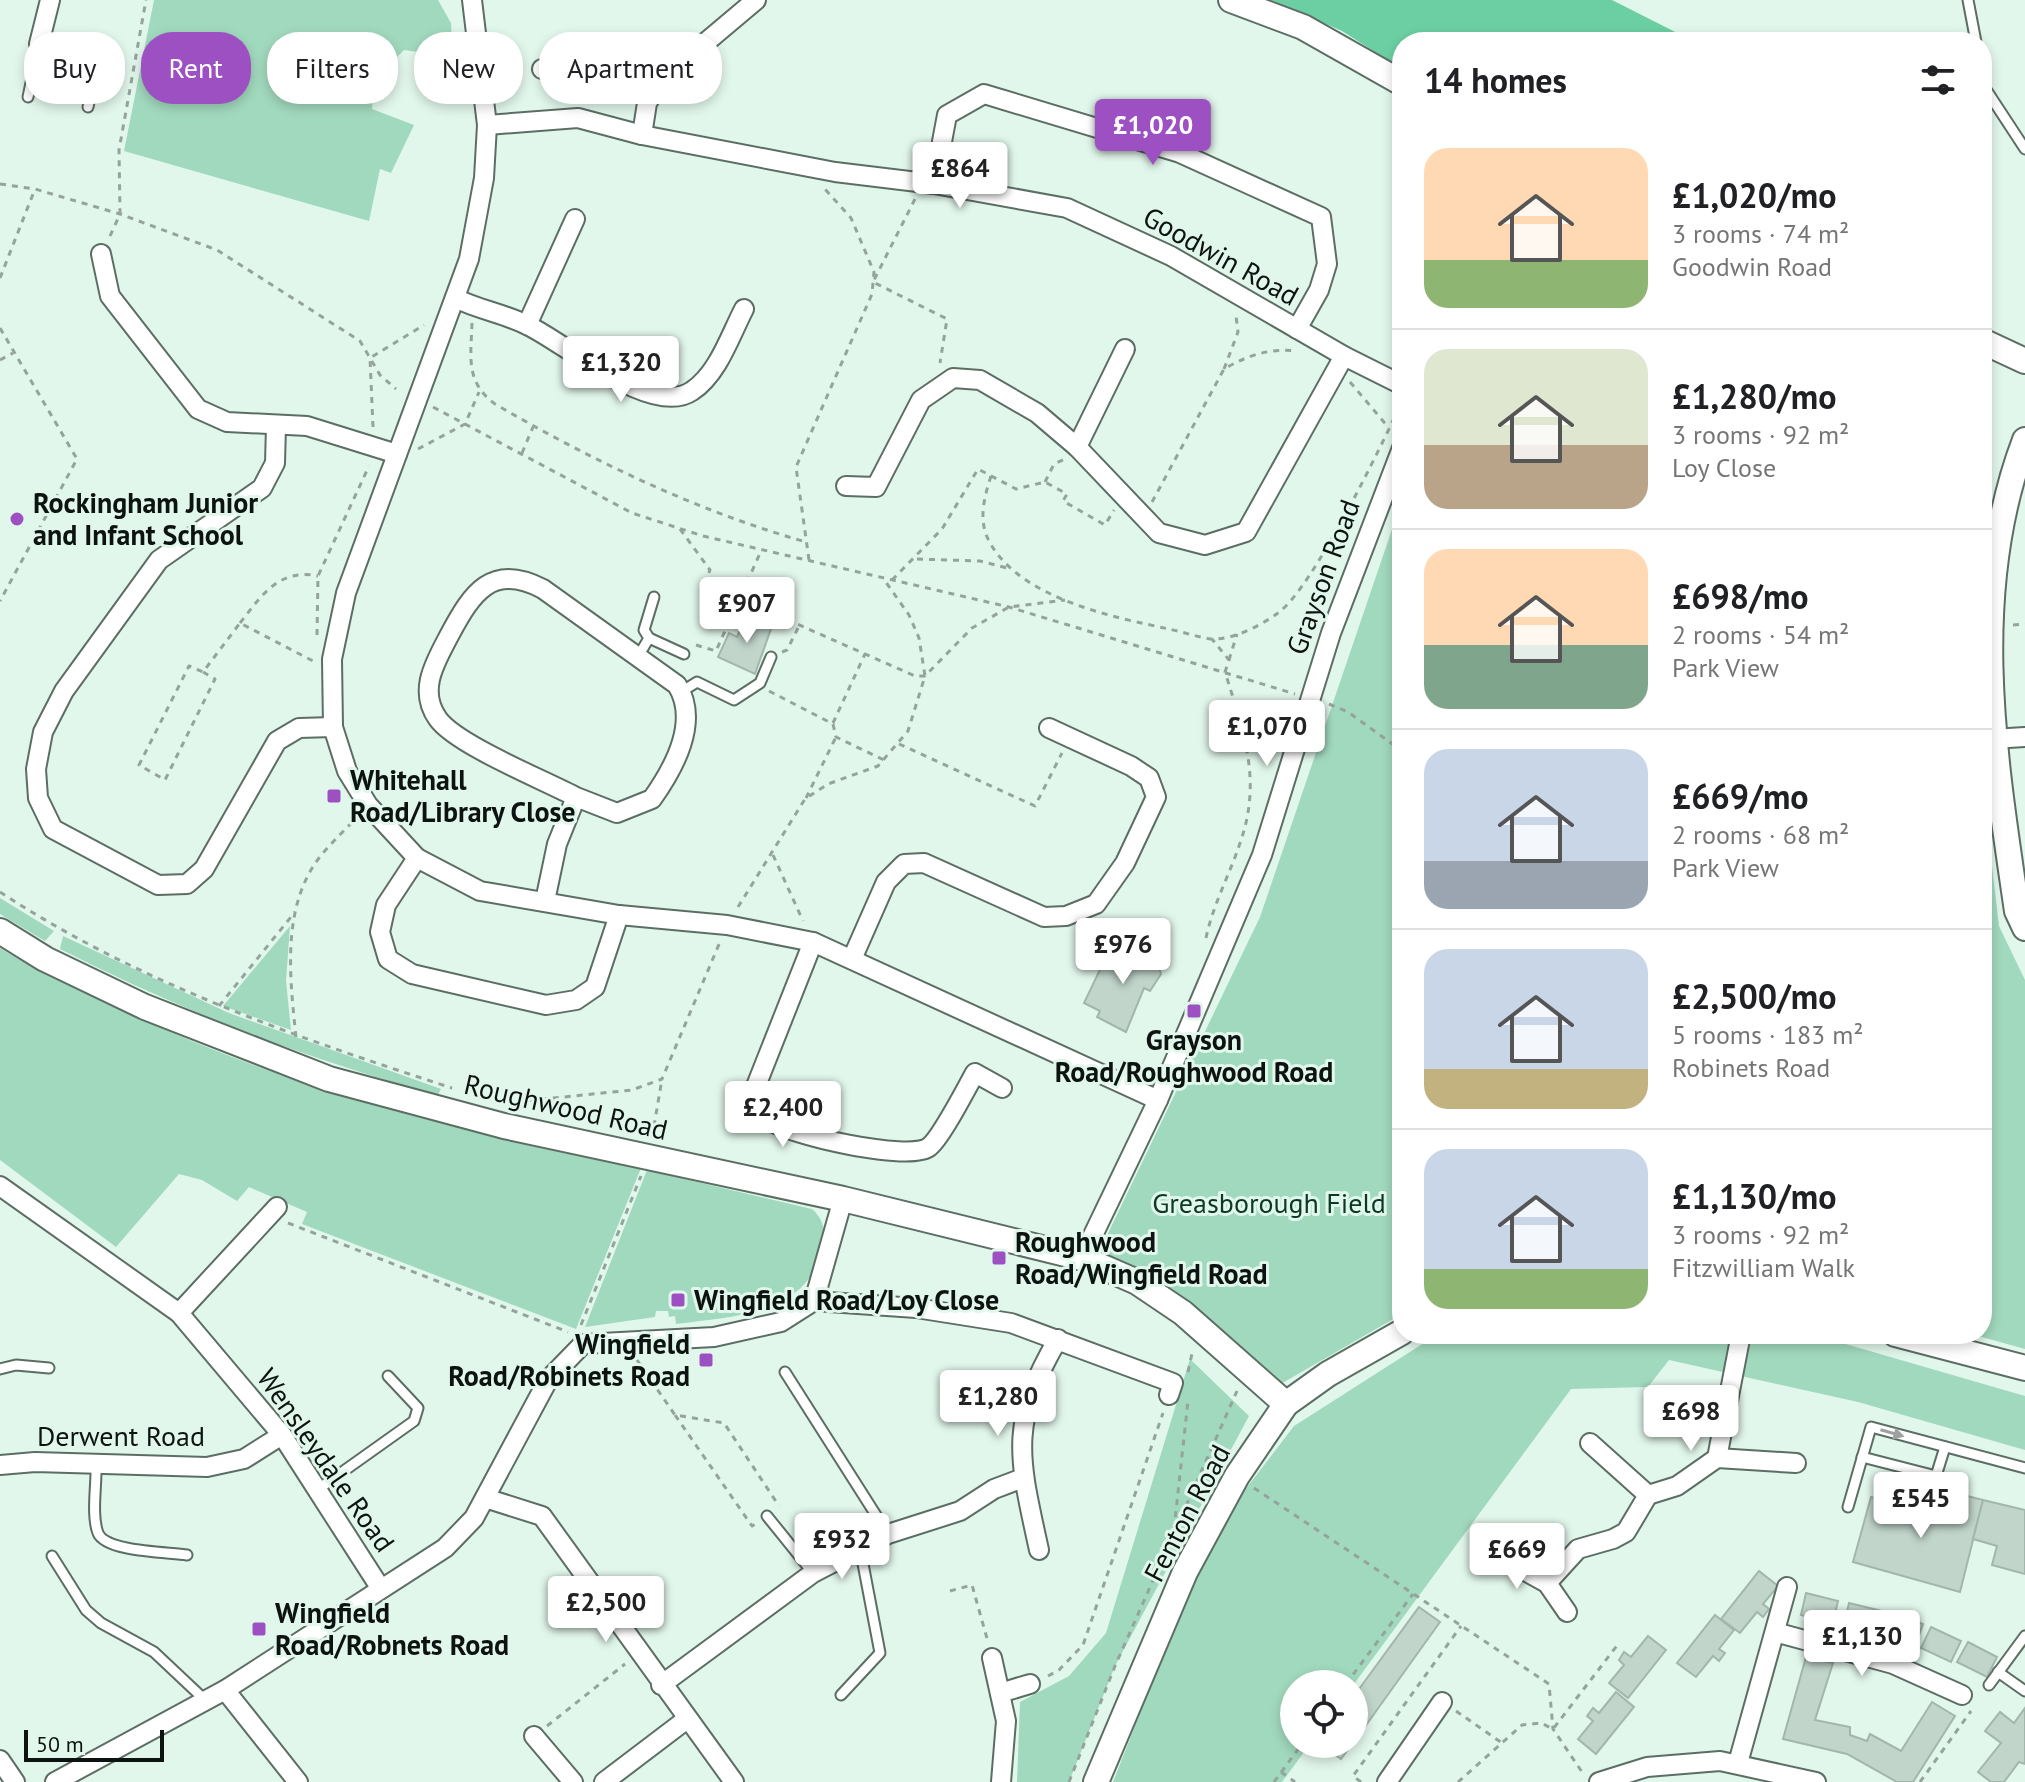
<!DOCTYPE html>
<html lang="en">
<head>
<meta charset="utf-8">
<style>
  :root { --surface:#fff; --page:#f2f2f2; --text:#202124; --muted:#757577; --line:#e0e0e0; --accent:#9c50c2 }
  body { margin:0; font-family:"PT Sans",sans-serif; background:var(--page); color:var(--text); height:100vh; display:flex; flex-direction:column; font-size:30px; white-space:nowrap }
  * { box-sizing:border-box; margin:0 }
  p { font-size:26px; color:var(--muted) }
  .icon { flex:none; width:44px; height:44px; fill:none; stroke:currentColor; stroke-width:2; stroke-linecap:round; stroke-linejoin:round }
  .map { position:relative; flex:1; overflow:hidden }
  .side { position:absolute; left:1392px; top:32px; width:600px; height:1312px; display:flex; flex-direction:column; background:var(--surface); border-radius:32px; box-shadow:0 4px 12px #0003 }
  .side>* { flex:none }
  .hud { position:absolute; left:24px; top:32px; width:760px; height:72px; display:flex; gap:16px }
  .tools { position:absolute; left:1280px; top:1670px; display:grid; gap:16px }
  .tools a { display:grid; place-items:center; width:88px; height:88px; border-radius:50%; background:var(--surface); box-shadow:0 4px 12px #0003; font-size:40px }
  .scale { position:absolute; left:24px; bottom:20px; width:140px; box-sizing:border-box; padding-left:8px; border:4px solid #0c1310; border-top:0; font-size:22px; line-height:28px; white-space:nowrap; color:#0c1310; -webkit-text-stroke:6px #e2f7ec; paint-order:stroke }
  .price { position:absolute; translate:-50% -68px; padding:0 18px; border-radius:8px; background:#fff; color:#222; font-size:26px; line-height:52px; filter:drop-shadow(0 2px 4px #0008) }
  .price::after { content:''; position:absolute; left:50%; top:48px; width:24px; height:18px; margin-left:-12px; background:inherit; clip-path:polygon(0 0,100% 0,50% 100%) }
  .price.on { background:var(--accent); color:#fff }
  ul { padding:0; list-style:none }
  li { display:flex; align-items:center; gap:24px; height:200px; padding:0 32px }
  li+li { border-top:2px solid var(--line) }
  li span { display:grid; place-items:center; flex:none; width:224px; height:160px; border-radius:24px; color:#555 }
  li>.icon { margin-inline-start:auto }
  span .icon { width:96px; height:96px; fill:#fffc; stroke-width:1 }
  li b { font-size:34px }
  h2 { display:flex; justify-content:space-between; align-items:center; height:96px; padding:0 32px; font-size:34px }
  .pill { padding:0 28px; border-radius:32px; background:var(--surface); box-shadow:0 4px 12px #0003; font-size:28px; line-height:72px }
  .pill.on { background:var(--accent); color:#fff }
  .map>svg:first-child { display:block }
</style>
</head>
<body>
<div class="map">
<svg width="2025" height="1782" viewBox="0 0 2025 1782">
  <rect width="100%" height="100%" fill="#e2f7ec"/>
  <!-- green -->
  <g fill="#a1d9be">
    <polygon points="154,0 438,0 451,23 453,57 404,50 395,59 377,56 372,109 414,125 391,173 380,169 369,221 124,151"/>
    <polygon points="1402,500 1402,1314 1279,1385 1171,1294 1100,1250 1260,917"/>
    <polygon points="1982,780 1999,926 2025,980 2025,1349 1971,1334 1982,1334"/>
    <polygon points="0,898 54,931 45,941 0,914"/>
    <polygon points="290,926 286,981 291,1030 223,1006"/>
    <path d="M63 936 229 1013 441 1089 438 1095C306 1059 182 1011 60 949Z"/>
    <path d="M0 948C29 966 61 980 92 995 270 1085 447 1129 641 1168L576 1329 302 1224 307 1212 249 1187 237 1201 202 1180 179 1174 116 1247 0 1160Z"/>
    <path d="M647 1170 812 1209C824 1219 826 1233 823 1248 807 1316 732 1316 676 1324L675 1316 669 1317 668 1311H656L655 1317 585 1327Z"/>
    <polygon points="1811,1334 2025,1396 2025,1450 1858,1402 1669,1360 1648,1387 1571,1389 1354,1684 1294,1684 1294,1744 1310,1744 1282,1782 1113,1782 1185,1598 1231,1508 1294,1426 1438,1334"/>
    <polygon points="1190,1359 1249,1416 1115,1666 1069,1782 1017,1782 1020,1702 1069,1676 1106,1633"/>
  </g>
  <!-- forest -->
  <polygon fill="#6ccfa3" points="1271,0 1612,0 1695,42 1402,42 1402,69 1342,31"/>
  <!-- building -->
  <g fill="#c1d5cb" stroke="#a2b6ab" stroke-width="2">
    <polygon points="747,615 772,626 755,674 718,657 729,633 737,637"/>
    <polygon points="1152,947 1161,974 1150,991 1144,988 1126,1032 1097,1017 1100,1011 1084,1003 1107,955 1119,958"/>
    <polygon points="1947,1491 1983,1500 1960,1592 1853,1562 1871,1497 1941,1516"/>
    <polygon points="1983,1500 2025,1510 2025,1574 1992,1565 1997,1546 1973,1539"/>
    <polygon points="1759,1571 1778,1586 1763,1604 1769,1609 1763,1617 1757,1612 1740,1633 1721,1619"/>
    <polygon points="1806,1593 1838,1601 1833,1623 1801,1615"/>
    <polygon points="1849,1603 1882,1611 1876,1633 1844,1625"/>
    <polygon points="1419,1607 1440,1622 1354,1742 1354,1696"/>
    <polygon points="1891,1613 1923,1624 1915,1646 1884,1635"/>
    <polygon points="1715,1615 1734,1630 1719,1649 1725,1653 1719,1661 1713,1656 1696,1677 1677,1663"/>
    <polygon points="1931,1627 1961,1641 1951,1662 1921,1648"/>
    <polygon points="1648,1636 1666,1650 1628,1698 1609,1683 1624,1665 1619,1660 1624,1652 1631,1657"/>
    <polygon points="1968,1642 1997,1657 1987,1677 1957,1662"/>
    <polygon points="1806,1657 1833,1663 1815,1720 1850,1727 1850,1735 1867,1741 1870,1734 1901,1751 1932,1702 1955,1716 1913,1782 1897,1782 1847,1754 1783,1739"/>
    <polygon points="1616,1692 1634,1707 1596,1754 1578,1739 1593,1721 1587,1716 1593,1708 1599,1713"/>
    <polygon points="2025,1708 2025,1764 2019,1762 2004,1782 1991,1782 1978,1772 2001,1743 1985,1731 2000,1712 2014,1723"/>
    <polygon points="1320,1744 1352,1744 1341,1759"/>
  </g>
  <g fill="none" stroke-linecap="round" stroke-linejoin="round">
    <!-- lane casing -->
    <g stroke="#5c6e64" stroke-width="13">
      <g id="lane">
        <polyline points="1968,0 1976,42"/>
        <polyline points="35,61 95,74 88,107"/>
        <polyline points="1982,74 1985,88 2025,149"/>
        <polyline points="28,97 36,59"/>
        <polyline points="649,638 684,654"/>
        <polyline points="639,655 649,638 644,630 654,597"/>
        <polyline points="681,692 697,682 734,700 760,683 771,657"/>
        <polyline points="0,1369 16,1365 49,1368"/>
        <polyline points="785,1372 888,1534"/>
        <polyline points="1862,1457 1936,1476 1945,1447"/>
        <path d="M96 1464C97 1483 91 1515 98 1533 106 1552 167 1552 187 1555"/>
        <polyline points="317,1490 414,1421 418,1408 388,1376"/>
        <polyline points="1848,1507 1871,1427 2025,1468"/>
        <polyline points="767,1516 813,1573"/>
        <polyline points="52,1556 86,1610 101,1623 154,1652 205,1700"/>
        <polyline points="1998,1672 2025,1691"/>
        <polyline points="1989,1685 2025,1636"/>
        <polyline points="841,1695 880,1653 860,1548"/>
      </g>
    </g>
    <!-- street casing -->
    <g stroke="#5c6e64" stroke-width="22">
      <g id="street">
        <polyline points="472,0 487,125 484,178 469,259 346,593 332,659 333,727 347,771 368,805 417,858 480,891 619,915 727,925 813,942 1158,1100"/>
        <polyline points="39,44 50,0"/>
        <polyline points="542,69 652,92"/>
        <polyline points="487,125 578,118 642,135 835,172 934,184 1067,208 1171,256 1344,356 1402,385"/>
        <polyline points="642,135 647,103 661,80 756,0"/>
        <polyline points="934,184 947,115 984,94 1180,153 1321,217 1327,264 1319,290 1297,329"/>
        <polyline points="101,254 110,296 198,409 227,422 307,426 397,454"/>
        <path d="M455 298C479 310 506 314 529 326 566 344 653 418 692 391 718 374 730 336 744 309"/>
        <polyline points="527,325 575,219"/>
        <polyline points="276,426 275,463 262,488 159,560 64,691 43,732 36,769 38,798 53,829 158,885 187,884 204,869 277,741 299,728 333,727"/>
        <polyline points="1077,447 1125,349"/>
        <polyline points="846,486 876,487 921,400 953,378 980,380 1037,413 1077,447 1159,533 1205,545 1246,532 1344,356"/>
        <polyline points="1992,739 2025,737"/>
        <polyline points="417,858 386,905 380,932 388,959 412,974 546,1005 576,1000 595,987 619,915"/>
        <path d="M545 901 557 844 576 797 617 813 652 799C674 768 700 722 677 685L543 589C492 562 472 593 450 634 436 661 417 690 438 719 457 745 544 780 576 797"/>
        <path d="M813 942 756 1086C757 1099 757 1109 768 1119 786 1135 910 1162 929 1147 941 1138 966 1089 975 1073L1002 1088"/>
        <polyline points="852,959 886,882 904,864 924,863 1044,917 1066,916 1096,904 1125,863 1156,797 1149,778 1131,766 1049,728"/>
        <polyline points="0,1186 179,1313 282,1435 381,1589"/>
        <polyline points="1082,1258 1158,1100 1262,855 1331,633 1402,448"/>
        <polyline points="814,1301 916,1308 1011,1323 1173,1383 1169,1395"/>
        <polyline points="179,1313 277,1207"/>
        <polyline points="1590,1443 1648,1495 1677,1486 1717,1458 1796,1463"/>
        <polyline points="1717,1458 1741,1334"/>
        <polyline points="0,1465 35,1462 207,1467 244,1459 282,1435"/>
        <polyline points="485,1498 542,1516 734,1782"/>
        <polyline points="1485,1549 1547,1583 1567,1612"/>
        <path d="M1039 1550C1019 1458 1008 1424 1058 1339"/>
        <polyline points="1547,1583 1578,1549 1613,1539 1626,1532 1648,1495"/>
        <polyline points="1775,1632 1893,1664 1962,1695"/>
        <polyline points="992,1658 1006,1721 1001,1782"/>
        <polyline points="661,1685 813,1573 888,1534 960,1511 994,1489 1023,1478"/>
        <polyline points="225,1690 298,1782"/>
        <polyline points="1000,1693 1030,1684"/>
        <polyline points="534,1736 573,1782"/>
        <polyline points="0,1760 15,1782"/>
        <polyline points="1738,1763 1787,1587"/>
        <polyline points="55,1782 225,1690 445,1548 474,1518 548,1380 583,1344 714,1337 781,1322 814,1301 843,1199"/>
        <polyline points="604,1782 687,1719"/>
        <polyline points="1387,1782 1442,1702"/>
        <polyline points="1599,1782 1647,1767 1720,1761 1816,1782"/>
      </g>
    </g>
    <!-- secondary casing -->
    <g stroke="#5c6e64" stroke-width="28">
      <g id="secondary">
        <polyline points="1231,0 1303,27 1402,83"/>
        <polyline points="1982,341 2025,361"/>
        <path d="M2025 440C1967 592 1994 755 2017 911L2025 928"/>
        <polyline points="0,931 45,959 145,1007 329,1079 504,1126 843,1199 1082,1258 1137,1282 1183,1313 1286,1404"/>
        <polyline points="1895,1334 2025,1368"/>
        <polyline points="1096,1782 1185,1572 1237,1476 1286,1404 1328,1374 1402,1332"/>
      </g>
    </g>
    <!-- path -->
    <g stroke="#94a49c" stroke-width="3" stroke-dasharray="6 6" stroke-linecap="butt">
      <polyline points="0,184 35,189 120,214 217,250 360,341 380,375 396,389"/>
      <polyline points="915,199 873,282 947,319 940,363"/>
      <polyline points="110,236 120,214 119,150 146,0"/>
      <polyline points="0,278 35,189"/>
      <path d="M472 323C471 357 465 382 495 404 593 461 697 511 806 542"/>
      <polyline points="0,328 77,459 0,601"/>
      <polyline points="0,360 13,353"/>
      <polyline points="1224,369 1238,332 1236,316"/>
      <polyline points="1350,382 1389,428"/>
      <polyline points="433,407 632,513 703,536 1009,607 1295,694"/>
      <polyline points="373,427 370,358 424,325"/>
      <polyline points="418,449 465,424 479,392"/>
      <polyline points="522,453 533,427"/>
      <path d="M991 476C984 498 978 520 989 541 1019 598 1112 617 1169 629 1183 632 1197 637 1211 639 1233 640 1260 626 1278 613 1313 588 1380 448 1401 404"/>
      <polyline points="1045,482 1054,464 1065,459"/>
      <path d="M1152 502 1224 369C1248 355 1270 348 1297 351"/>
      <polyline points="680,529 710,570 704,583 915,676 925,676 972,628 1009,607 1065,600"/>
      <polyline points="917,559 980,561 1011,569"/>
      <polyline points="809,560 796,467 872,294 874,272 851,218 824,188"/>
      <polyline points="892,580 942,529 978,469 1016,489 1045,482 1067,494 1063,501 1105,525 1114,510"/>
      <path d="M240 623C262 595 279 568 318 576"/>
      <polyline points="2013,625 2025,624"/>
      <polyline points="317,635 318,576 369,466"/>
      <polyline points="696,645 716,651 761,551"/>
      <polyline points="782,652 787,650 799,626"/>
      <polyline points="1229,660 1237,634"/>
      <polyline points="203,672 215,679 165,780 139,765 189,666 203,672 240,623 313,661"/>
      <polyline points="769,691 833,724 836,737 884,760"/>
      <polyline points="1329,704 1348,712 1402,751"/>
      <polyline points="833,723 865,654"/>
      <polyline points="899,744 1035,806 1062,753"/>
      <polyline points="806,798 836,737"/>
      <polyline points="773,855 803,921"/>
      <path d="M0 892C139 983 295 1037 452 1088"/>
      <polyline points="738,907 805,799 828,784 878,766 908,731 925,676 919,638 909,615 883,578"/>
      <path d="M1206 938C1213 904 1231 872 1241 840 1262 779 1243 730 1225 672L1229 660 1212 639"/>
      <polyline points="219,1006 295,912"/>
      <path d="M296 1037C290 979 281 908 319 858 330 844 344 831 357 817"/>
      <polyline points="505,1103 632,1090 662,1079 720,942"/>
      <polyline points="652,1138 662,1079"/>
      <polyline points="288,1223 568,1332"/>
      <polyline points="581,1325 641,1176"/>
      <polyline points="637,1360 675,1415 724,1423 779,1506"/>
      <polyline points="1188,1372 1193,1349"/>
      <polyline points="675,1415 752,1526 757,1523"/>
      <polyline points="1207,1458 1221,1466"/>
      <polyline points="1254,1488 1549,1684 1553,1729 1582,1772"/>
      <polyline points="1174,1529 1188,1401"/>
      <polyline points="950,1591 972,1585 988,1642"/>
      <polyline points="1048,1676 1059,1670 1083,1645 1163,1413"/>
      <polyline points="1346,1684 1413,1594"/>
      <polyline points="1456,1711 1502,1743"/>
      <polyline points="547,1726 625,1664"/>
      <polyline points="1281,1772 1295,1782"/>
      <polyline points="1069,1782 1115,1666 1237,1391"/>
      <polyline points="1274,1782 1302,1744"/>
      <polyline points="1361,1782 1353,1776 1461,1626"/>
      <polyline points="1458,1782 1522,1725 1541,1723 1553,1729 1619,1643"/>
      <polyline points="1920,1782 1971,1711"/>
    </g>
    <!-- lane -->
    <use href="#lane" stroke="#fff" stroke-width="9"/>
    <!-- street -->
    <use href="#street" stroke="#fff" stroke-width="18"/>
    <!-- secondary -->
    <use href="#secondary" stroke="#fff" stroke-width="24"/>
  </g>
  <!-- one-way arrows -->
  <defs><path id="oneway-solid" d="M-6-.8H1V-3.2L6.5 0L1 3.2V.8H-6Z" transform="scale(2)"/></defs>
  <use fill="#9ea19f" href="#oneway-solid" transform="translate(1892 1433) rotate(16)"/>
  <!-- markers -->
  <g fill="#9c50c2" stroke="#e2f7ec" stroke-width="3">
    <circle cx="17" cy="519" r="8"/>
    <rect x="326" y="788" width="16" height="16" rx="4"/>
    <rect x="1186" y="1003" width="16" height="16" rx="4"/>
    <rect x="991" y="1250" width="16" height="16" rx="4"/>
    <rect x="670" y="1292" width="16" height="16" rx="4"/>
    <rect x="698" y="1352" width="16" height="16" rx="4"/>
    <rect x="251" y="1621" width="16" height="16" rx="4"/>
  </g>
  <g text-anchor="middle" stroke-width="6" stroke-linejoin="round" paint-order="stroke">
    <!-- street labels -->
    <g font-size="28" fill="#0c1310" stroke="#e2f7ec">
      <text transform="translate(1221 256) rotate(29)" y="10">Goodwin Road</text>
      <text transform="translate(1323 577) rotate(-70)" y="10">Grayson Road</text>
      <text transform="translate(566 1107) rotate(13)" y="10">Roughwood Road</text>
      <text x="121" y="1446">Derwent Road</text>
      <text transform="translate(326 1460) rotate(55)" y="10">Wensleydale Road</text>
      <text transform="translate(1187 1513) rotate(-62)" y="10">Fenton Road</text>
    </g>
    <!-- poi labels -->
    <g font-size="28" font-weight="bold" fill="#0c1310" stroke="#e2f7ec" text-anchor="start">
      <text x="33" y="513">Rockingham Junior<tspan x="33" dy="32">and Infant School</tspan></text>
      <text x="350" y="790">Whitehall<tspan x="350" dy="32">Road/Library Close</tspan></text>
      <text x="1194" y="1050" text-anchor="middle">Grayson<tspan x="1194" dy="32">Road/Roughwood Road</tspan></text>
      <text x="1015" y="1252">Roughwood<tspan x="1015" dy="32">Road/Wingfield Road</tspan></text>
      <text x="694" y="1310">Wingfield Road/Loy Close</text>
      <text x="690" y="1354" text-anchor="end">Wingfield<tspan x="690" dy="32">Road/Robinets Road</tspan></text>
      <text x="275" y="1623">Wingfield<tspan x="275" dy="32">Road/Robnets Road</tspan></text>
    </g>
    <!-- park labels -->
    <g font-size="28" fill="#0b3827" stroke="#e2f7ec">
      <text x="1269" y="1213">Greasborough Field</text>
    </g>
  </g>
</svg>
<div class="tools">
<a><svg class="icon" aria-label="locate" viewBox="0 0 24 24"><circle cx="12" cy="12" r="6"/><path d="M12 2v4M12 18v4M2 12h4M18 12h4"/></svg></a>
</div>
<div class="scale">50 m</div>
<b class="price on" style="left:1153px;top:167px">£1,020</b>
<b class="price" style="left:960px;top:210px">£864</b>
<b class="price" style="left:621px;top:404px">£1,320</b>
<b class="price" style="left:747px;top:645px">£907</b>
<b class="price" style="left:1267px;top:768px">£1,070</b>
<b class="price" style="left:1123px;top:986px">£976</b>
<b class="price" style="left:783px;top:1149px">£2,400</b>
<b class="price" style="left:998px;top:1438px">£1,280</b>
<b class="price" style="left:1691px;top:1453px">£698</b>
<b class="price" style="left:1921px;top:1540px">£545</b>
<b class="price" style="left:842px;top:1581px">£932</b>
<b class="price" style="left:1517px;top:1591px">£669</b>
<b class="price" style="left:606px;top:1644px">£2,500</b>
<b class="price" style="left:1862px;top:1678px">£1,130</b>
<div class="hud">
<a class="pill">Buy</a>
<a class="pill on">Rent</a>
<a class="pill">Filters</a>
<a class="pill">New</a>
<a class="pill">Apartment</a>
</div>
<section class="side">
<h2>14 homes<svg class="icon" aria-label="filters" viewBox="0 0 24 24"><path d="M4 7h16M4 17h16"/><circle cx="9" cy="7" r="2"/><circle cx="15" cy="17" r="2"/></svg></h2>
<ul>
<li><span style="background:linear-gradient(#ffd9b3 70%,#8fb573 0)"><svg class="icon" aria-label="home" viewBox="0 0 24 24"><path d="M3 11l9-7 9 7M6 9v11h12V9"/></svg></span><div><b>£1,020/mo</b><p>3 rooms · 74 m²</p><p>Goodwin Road</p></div></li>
<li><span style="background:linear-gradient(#dfe7d0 60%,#b9a48a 0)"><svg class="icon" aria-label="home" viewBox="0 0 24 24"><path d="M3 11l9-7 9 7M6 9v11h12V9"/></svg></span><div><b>£1,280/mo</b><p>3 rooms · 92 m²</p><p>Loy Close</p></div></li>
<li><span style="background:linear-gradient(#ffd9b3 60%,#7fa58c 0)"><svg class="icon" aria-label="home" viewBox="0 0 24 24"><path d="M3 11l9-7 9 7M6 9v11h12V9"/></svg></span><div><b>£698/mo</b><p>2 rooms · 54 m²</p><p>Park View</p></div></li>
<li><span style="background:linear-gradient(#c9d6e8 70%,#9aa5b1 0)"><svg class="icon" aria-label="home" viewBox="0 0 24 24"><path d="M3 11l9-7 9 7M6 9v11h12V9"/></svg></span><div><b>£669/mo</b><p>2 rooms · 68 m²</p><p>Park View</p></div></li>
<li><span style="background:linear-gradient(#c9d6e8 75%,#c2b280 0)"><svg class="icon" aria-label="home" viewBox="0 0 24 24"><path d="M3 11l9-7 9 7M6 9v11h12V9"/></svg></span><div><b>£2,500/mo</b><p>5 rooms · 183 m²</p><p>Robinets Road</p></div></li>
<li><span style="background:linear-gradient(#c9d6e8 75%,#8fb573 0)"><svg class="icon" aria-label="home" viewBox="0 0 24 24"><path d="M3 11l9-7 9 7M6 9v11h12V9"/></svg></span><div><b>£1,130/mo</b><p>3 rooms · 92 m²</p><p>Fitzwilliam Walk</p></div></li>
</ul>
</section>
</div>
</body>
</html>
